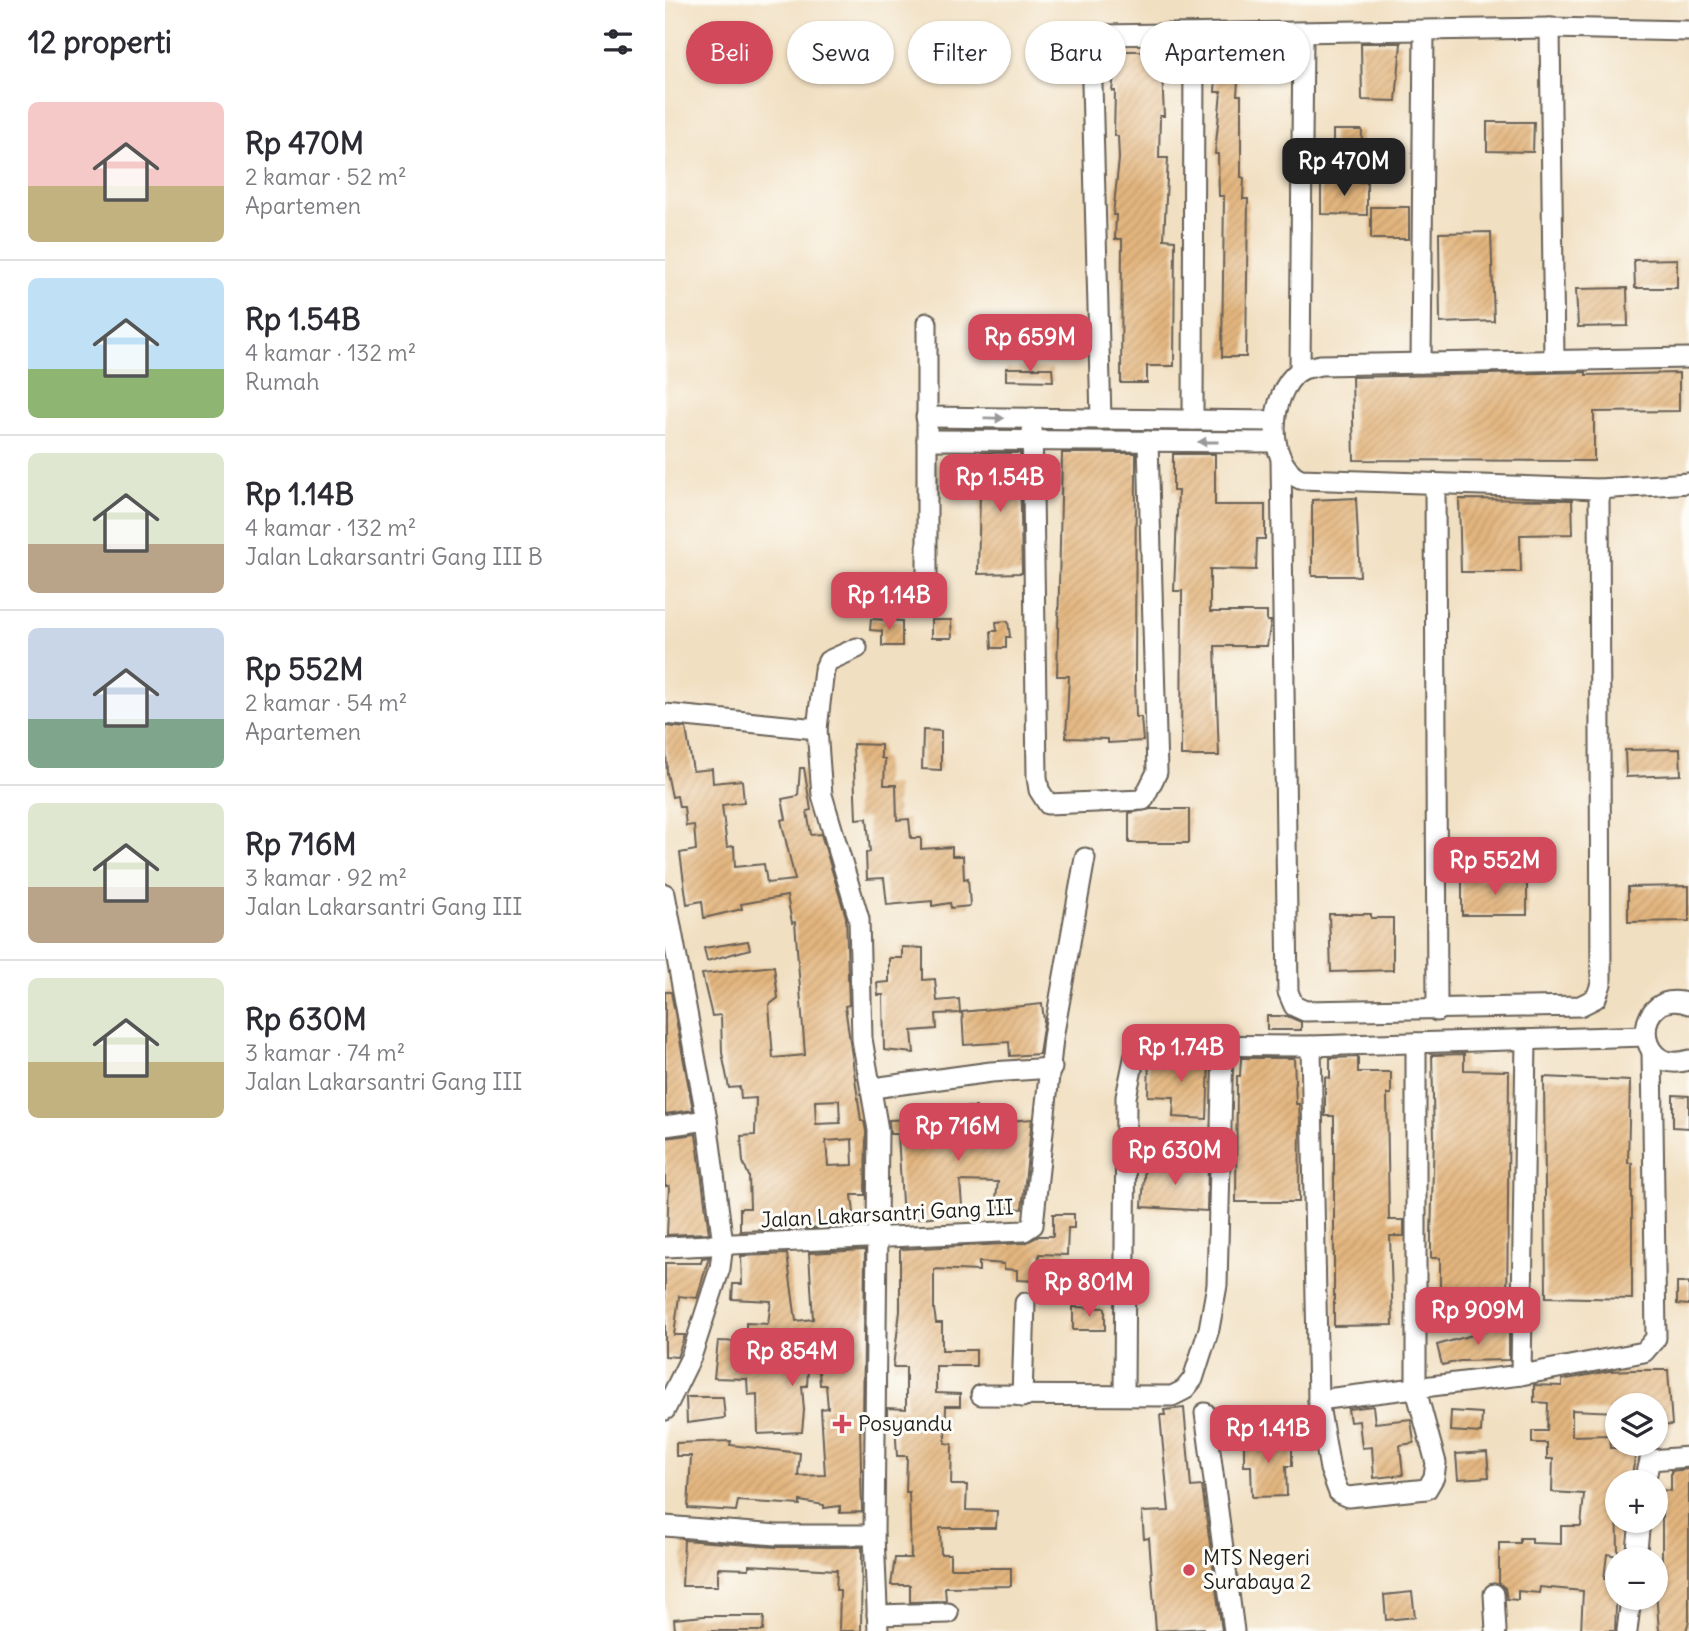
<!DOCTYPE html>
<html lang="id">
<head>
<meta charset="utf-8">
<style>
  :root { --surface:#fff; --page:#f2f2f3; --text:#2b2b33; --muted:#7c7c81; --line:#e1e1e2; --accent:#d1495b }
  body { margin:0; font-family:Delius,sans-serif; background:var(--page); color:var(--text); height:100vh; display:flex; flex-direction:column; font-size:26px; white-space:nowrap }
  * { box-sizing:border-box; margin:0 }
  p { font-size:23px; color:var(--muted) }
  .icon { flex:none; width:38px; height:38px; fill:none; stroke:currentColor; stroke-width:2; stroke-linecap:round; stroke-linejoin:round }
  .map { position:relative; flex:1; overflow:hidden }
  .side { display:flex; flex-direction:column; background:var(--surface); width:665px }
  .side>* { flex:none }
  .guide { position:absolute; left:21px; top:21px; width:665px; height:63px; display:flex; gap:14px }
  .buttons { position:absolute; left:940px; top:1393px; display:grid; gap:14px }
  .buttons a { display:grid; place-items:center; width:63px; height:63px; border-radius:50%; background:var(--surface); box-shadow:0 2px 5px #0004; font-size:35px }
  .price { position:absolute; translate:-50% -60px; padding:0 16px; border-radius:14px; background:var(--accent); color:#fff; font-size:23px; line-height:46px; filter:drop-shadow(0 2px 4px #0008) }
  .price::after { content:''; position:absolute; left:50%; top:42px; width:21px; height:16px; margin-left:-10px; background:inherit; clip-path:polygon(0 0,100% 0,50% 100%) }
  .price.active { background:#222; color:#fff }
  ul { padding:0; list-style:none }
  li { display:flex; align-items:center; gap:21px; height:175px; padding:0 28px }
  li+li { border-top:2px solid var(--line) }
  li span { display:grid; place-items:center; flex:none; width:196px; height:140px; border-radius:10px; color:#555 }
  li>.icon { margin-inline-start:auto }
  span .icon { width:84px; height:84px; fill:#fffc; stroke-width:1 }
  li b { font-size:30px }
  h2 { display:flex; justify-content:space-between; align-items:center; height:84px; padding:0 28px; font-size:30px }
  .tag { padding:0 24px; border-radius:32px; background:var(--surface); box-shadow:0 2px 5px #0004; font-size:24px; line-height:63px }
  .tag.active { background:var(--accent); color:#fff }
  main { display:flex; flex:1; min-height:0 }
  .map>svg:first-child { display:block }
</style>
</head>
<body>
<main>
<section class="side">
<h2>12 properti<svg class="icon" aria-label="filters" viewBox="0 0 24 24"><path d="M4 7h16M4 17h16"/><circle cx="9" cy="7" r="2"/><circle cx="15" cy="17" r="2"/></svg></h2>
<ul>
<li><span style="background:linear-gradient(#f6c9c9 60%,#c2b280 0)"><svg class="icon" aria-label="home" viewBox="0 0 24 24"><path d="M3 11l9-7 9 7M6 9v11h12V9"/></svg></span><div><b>Rp 470M</b><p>2 kamar · 52 m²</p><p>Apartemen</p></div></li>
<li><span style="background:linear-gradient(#bfe0f5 65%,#8fb573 0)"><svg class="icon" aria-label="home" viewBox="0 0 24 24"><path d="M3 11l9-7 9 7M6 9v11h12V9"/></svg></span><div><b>Rp 1.54B</b><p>4 kamar · 132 m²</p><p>Rumah</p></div></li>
<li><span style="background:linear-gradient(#dfe7d0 65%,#b9a48a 0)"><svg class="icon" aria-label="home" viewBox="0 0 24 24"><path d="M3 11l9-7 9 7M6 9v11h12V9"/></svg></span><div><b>Rp 1.14B</b><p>4 kamar · 132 m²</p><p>Jalan Lakarsantri Gang III B</p></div></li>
<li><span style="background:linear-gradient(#c9d6e8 65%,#7fa58c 0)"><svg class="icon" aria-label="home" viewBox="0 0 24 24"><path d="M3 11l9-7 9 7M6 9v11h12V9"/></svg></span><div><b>Rp 552M</b><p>2 kamar · 54 m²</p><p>Apartemen</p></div></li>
<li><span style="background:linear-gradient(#dfe7d0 60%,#b9a48a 0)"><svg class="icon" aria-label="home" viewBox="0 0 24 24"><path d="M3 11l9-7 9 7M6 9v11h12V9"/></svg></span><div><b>Rp 716M</b><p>3 kamar · 92 m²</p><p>Jalan Lakarsantri Gang III</p></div></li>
<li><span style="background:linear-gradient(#dfe7d0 60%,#c2b280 0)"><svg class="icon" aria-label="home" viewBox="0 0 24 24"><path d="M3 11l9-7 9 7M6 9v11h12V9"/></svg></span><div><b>Rp 630M</b><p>3 kamar · 74 m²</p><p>Jalan Lakarsantri Gang III</p></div></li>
</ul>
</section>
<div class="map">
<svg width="1024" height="1631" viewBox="0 0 1024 1631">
  <defs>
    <pattern id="building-hatch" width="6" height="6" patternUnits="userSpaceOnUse" patternTransform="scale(1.75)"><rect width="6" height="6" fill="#e3b57e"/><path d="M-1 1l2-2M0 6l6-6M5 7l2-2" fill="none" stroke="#c29b6c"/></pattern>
  </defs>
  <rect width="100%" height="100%" fill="#fdfcf7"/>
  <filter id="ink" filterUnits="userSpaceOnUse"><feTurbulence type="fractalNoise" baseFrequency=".0143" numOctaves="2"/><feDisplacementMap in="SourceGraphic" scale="14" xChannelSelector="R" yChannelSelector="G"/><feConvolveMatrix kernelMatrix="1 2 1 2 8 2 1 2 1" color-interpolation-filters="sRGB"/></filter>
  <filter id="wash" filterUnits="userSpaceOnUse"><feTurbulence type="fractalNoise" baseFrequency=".00686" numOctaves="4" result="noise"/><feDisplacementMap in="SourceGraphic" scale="28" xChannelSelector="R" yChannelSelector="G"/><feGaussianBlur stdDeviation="1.57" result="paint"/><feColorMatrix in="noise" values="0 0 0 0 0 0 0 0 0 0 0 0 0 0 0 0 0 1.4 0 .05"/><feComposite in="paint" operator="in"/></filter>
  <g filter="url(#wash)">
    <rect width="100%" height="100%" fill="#f1dfc1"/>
    <g id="blocks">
      <!-- building -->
      <g fill="url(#building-hatch)" fill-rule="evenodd">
        <polygon points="696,43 736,43 731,101 697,100"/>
        <polygon points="452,51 496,51 499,116 495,116 494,158 503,158 499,239 510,240 509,366 482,366 482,383 456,383 457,239 450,239 451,215 448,215 454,159 453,136 449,136 450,91 447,91"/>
        <polygon points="552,54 575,54 572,95 576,95 576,177 579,178 578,199 583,199 581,357 557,357 559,196 554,196 553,154 550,154 556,92 550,92"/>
        <polygon points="822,122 869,122 868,152 822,151"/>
        <polygon points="668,130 697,130 696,158 668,157"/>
        <polygon points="656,182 702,182 702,215 656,214"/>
        <rect x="706" y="207" width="38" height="32"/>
        <polygon points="826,232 829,321 775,323 774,233"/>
        <polygon points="1012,259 1012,288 970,288 969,260"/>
        <polygon points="962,288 963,326 913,327 911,289"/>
        <polygon points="341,368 387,368 388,381 341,380"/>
        <polygon points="921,372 921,375 1014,373 1014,411 929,412 929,461 689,460 687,377"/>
        <polygon points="316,453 355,453 357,573 313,574"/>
        <polygon points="397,453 471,453 470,678 471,717 476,717 478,741 443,743 443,739 401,738 404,676 392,676"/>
        <polygon points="508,454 550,454 550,505 600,505 600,539 592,539 591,570 545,569 545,612 602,612 602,621 606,621 602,646 550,646 554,756 516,756 517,591 509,591 513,491 508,491"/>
        <polygon points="691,498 695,576 647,576 647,500"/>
        <polygon points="794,499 907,500 908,534 855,535 856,572 796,572"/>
        <polygon points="206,619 237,621 237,646 217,646 217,631 205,630"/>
        <polygon points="266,620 286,620 287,638 266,638"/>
        <polygon points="343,621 345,637 341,637 341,648 327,648 326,631 332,631 331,622"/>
        <path d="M0 726 21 728 28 771 47 769 48 783 77 780 79 802 57 805 62 847 69 846 70 867 99 864 102 883 130 880 116 820 121 819 117 799 133 796 135 768H139L146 810 142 811 146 835 156 834 181 917 184 1005 180 1006 196 1121H199L201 1131 200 1195H187L190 1223 177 1227 75 1231V1208H85L84 1176 78 1162 76 1136 90 1135 91 1098 76 1099 75 1087 64 1088 57 1053 56 1015 47 1016 37 974 109 966 113 998 104 1005 108 1058 140 1055 130 922 127 923 122 896 76 904 77 909 39 918 37 901 22 904 15 853 31 850 29 825 21 826 19 807H14L12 796 7 797 2 773ZM174 1100 175 1123 151 1124 150 1101ZM187 1139 188 1165 163 1166 161 1141Z"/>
        <polygon points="258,730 276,731 276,770 257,769"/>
        <polygon points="188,744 216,745 216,758 220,759 219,785 231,785 232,820 244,819 246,838 256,838 256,849 287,847 287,856 298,856 299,879 303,878 305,906 286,908 285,903 267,906 267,901 222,905 219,878 202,879 201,853 205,852 202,818 191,819"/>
        <polygon points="1015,749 1016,775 961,777 960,750"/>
        <polygon points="486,809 524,809 524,843 464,843 464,813"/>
        <rect x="797" y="879" width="65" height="36"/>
        <polygon points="1024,886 1024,921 963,922 963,887"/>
        <polygon points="664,914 706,914 706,918 728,918 728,970 666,972"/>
        <polygon points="83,941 85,949 42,961 39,948"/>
        <polygon points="237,947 258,948 258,980 270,979 272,1001 294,999 295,1013 271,1014 272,1029 247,1031 249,1053 219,1050 218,995 213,995 212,983 224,982 224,958 237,958"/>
        <polygon points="0,992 6,992 28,1110 0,1114"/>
        <polygon points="377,1004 379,1021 374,1054 345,1056 344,1042 299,1045 297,1012"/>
        <polygon points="602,1016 622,1016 636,1022 636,1030 602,1030"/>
        <polygon points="799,1054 799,1070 844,1071 842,1322 775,1320 775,1258 766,1258 766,1234 769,1138 767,1055"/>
        <polygon points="484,1057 544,1058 542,1119 508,1117 509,1097 483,1096"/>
        <polygon points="693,1057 693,1072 726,1072 726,1094 722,1094 724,1220 739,1220 739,1236 725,1236 728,1325 669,1326 669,1116 660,1116 660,1077 665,1078 665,1058"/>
        <polygon points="576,1058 629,1058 631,1104 634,1104 635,1122 634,1202 571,1202 572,1076 575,1076"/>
        <polygon points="879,1077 965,1081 963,1163 967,1163 967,1299 881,1297"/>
        <polygon points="1008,1095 1024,1096 1024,1128 1008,1127"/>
        <polygon points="293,1107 311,1107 311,1118 296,1119 295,1148 332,1149 330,1122 367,1119 357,1209 330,1206 333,1182 295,1181 297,1206 282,1207 283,1215 238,1220 233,1134 225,1134 224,1120 293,1117"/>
        <polygon points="31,1134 44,1233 2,1235 4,1186 0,1186 0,1138"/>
        <polygon points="480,1162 543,1166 542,1211 477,1207"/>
        <polygon points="388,1214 409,1214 409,1228 403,1228 402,1255 374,1254 372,1281 352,1280 352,1270 339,1269 339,1264 314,1262 314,1271 269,1269 269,1309 271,1323 277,1323 277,1350 311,1350 311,1366 271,1366 271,1393 295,1394 295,1406 281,1406 280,1443 287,1444 286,1485 302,1485 301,1510 332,1511 331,1528 275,1528 276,1554 285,1554 285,1568 346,1568 346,1586 280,1587 281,1601 245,1602 245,1585 226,1585 230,1558 246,1558 244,1492 241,1492 242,1456 232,1456 230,1422 222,1423 222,1408 241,1409 241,1367 228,1367 235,1311 235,1249 360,1243 374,1236 388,1236"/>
        <polygon points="200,1250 198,1425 195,1425 197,1512 175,1513 175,1506 159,1508 159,1505 135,1501 135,1505 73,1501 71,1511 23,1508 26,1456 11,1456 11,1443 66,1441 65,1445 135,1453 133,1476 160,1475 156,1409 163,1408 161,1385 155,1385 154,1371 143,1370 142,1386 137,1386 139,1410 137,1432 93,1434 92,1394 83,1395 82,1379 49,1378 53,1341 81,1342 81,1323 103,1324 106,1301 67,1299 68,1284 77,1284 76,1256 122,1254 131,1321 148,1319 144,1253"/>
        <polygon points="44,1257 32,1298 14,1296 9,1335 20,1335 12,1357 0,1356 0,1263 36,1263 37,1258"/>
        <polygon points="1012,1283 1024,1283 1024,1305 1012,1304"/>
        <polygon points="408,1307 440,1308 440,1330 408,1330"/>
        <polygon points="842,1325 844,1327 844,1360 795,1361 777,1365 772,1345"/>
        <polygon points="969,1370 1003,1370 1007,1425 991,1426 990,1405 952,1405 952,1412 907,1410 907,1436 944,1435 945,1448 972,1448 966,1480 952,1482 953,1556 942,1554 939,1579 952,1580 950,1631 916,1631 918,1591 875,1587 874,1593 853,1591 853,1600 842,1599 840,1588 834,1583 834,1543 855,1543 855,1538 867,1538 867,1543 896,1544 896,1526 916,1526 919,1494 887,1492 888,1459 882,1459 882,1443 867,1443 867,1431 882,1431 883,1403 869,1402 869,1385 897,1386 897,1380 944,1371"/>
        <polygon points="21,1397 58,1397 60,1418 22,1423"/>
        <polygon points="708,1406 710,1423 746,1419 749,1443 735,1445 738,1475 709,1478 707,1447 697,1448 694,1421 685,1422 683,1409"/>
        <polygon points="519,1408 526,1487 537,1486 557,1631 539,1631 538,1628 491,1631 484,1538 479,1539 477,1512 504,1511 495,1415 500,1415 499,1410"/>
        <polygon points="786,1411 817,1413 816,1433 785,1431"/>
        <polygon points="579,1439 627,1439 627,1466 621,1466 622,1496 587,1497 586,1466 579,1466"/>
        <polygon points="822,1452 824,1477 793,1479 791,1454"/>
        <polygon points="1024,1469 1024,1621 1021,1631 994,1631 990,1577 997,1577 997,1490 1006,1491 1006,1471"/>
        <polygon points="19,1540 111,1547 197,1547 196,1631 174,1631 175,1590 171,1590 172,1570 84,1565 84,1569 53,1568 53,1586 17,1586"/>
        <polygon points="747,1592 750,1617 721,1620 719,1595"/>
        <polygon points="39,1616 99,1616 98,1631 10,1631 9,1619"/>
      </g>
    </g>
  </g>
  <g filter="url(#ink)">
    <use href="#blocks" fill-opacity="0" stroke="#676056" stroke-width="2"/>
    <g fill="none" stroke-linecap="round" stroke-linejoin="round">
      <!-- minor casing -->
      <g stroke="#676056" stroke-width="23">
        <g id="minor">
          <polyline points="885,28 889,360"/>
          <polyline points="262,323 262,579"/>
          <path d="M1024 358 655 365C649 367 639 368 634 371 604 394 600 461 635 479L934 489 1024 483"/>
          <polyline points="756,363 759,32"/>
          <polyline points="635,371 638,34"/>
          <polyline points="261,417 610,421"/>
          <polyline points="367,418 372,777 374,790 383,804 478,800 492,772 483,441"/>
          <polyline points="436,419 426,47 436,35 885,28 1024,31"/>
          <polyline points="528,420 529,35"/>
          <polyline points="262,440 611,442"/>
          <polyline points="616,458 623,992 629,1006 640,1011 915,1006 931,998 936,984 934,489"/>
          <polyline points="770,484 772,1011"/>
          <polyline points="192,648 163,661 159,670 152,729 157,795 194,919 197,1039 213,1130 209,1535 213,1631"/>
          <polyline points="0,714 152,729"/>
          <polyline points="0,894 42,1120 58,1244 55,1268 26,1357 0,1410"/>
          <path d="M1024 1004C968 985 966 1077 1024 1060"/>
          <polyline points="646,1046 653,1400 856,1375 979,1352 991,1338 987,1051"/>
          <polyline points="208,1088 326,1072 387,1068"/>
          <polyline points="0,1126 42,1120"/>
          <polyline points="0,1247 359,1231 368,1225 388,1038 420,858"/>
          <polyline points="856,1375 861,1040"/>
          <polyline points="316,1395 507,1396 519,1390 528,1379 544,1329 552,1285 558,1047"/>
          <polyline points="459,1395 461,1097 472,1045 646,1046 981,1036"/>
          <polyline points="357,1397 360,1303"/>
          <polyline points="653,1400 665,1469 674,1493 683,1497 762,1489 769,1477 771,1463 751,1390 751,1043"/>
          <polyline points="540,1413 569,1631"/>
          <polyline points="980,1482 985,1460 1024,1457"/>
          <polyline points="0,1526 112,1535 209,1535"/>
          <polyline points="971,1559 975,1521"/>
          <polyline points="829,1594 831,1631"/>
          <polyline points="212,1615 283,1613"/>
          <polyline points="962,1631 966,1598"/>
        </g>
      </g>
      <!-- minor -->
      <use href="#minor" stroke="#fff" stroke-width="19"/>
    </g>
    <!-- one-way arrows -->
    <defs><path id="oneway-solid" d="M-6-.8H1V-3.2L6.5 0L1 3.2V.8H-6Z" transform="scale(1.75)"/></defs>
    <g fill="#999">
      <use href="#oneway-solid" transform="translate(329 418) rotate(1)"/>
      <use href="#oneway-solid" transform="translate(543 442) rotate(-180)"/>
    </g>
  </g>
  <!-- markers -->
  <g fill="#d1495b" stroke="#fdfcf7" stroke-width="2.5">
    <path d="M173.5 1413.5h7v7h7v7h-7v7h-7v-7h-7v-7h7z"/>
    <circle cx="524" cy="1570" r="7"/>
  </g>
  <g text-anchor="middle" stroke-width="6" stroke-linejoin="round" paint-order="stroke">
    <!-- street labels -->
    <g font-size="21" fill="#1c1c1c" stroke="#fdfcf7">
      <text transform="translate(222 1214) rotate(-3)" y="7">Jalan Lakarsantri Gang III</text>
    </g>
    <!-- poi labels -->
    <g font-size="21" fill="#1c1c1c" stroke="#fdfcf7" text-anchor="start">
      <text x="193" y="1431">Posyandu</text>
      <text x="538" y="1565">MTS Negeri<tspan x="538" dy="24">Surabaya 2</tspan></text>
    </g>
  </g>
</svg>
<div class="buttons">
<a><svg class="icon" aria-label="layers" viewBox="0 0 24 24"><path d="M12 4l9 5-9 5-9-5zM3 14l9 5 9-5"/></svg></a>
<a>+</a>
<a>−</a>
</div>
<b class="price active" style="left:679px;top:198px">Rp 470M</b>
<b class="price" style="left:365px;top:374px">Rp 659M</b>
<b class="price" style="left:335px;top:514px">Rp 1.54B</b>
<b class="price" style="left:224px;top:632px">Rp 1.14B</b>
<b class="price" style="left:830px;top:897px">Rp 552M</b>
<b class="price" style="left:516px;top:1084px">Rp 1.74B</b>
<b class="price" style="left:293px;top:1163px">Rp 716M</b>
<b class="price" style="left:510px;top:1187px">Rp 630M</b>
<b class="price" style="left:424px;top:1319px">Rp 801M</b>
<b class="price" style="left:813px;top:1347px">Rp 909M</b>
<b class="price" style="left:127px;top:1388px">Rp 854M</b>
<b class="price" style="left:603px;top:1465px">Rp 1.41B</b>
<div class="guide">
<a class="tag active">Beli</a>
<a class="tag">Sewa</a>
<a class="tag">Filter</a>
<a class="tag">Baru</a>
<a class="tag">Apartemen</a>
</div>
</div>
</main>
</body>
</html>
